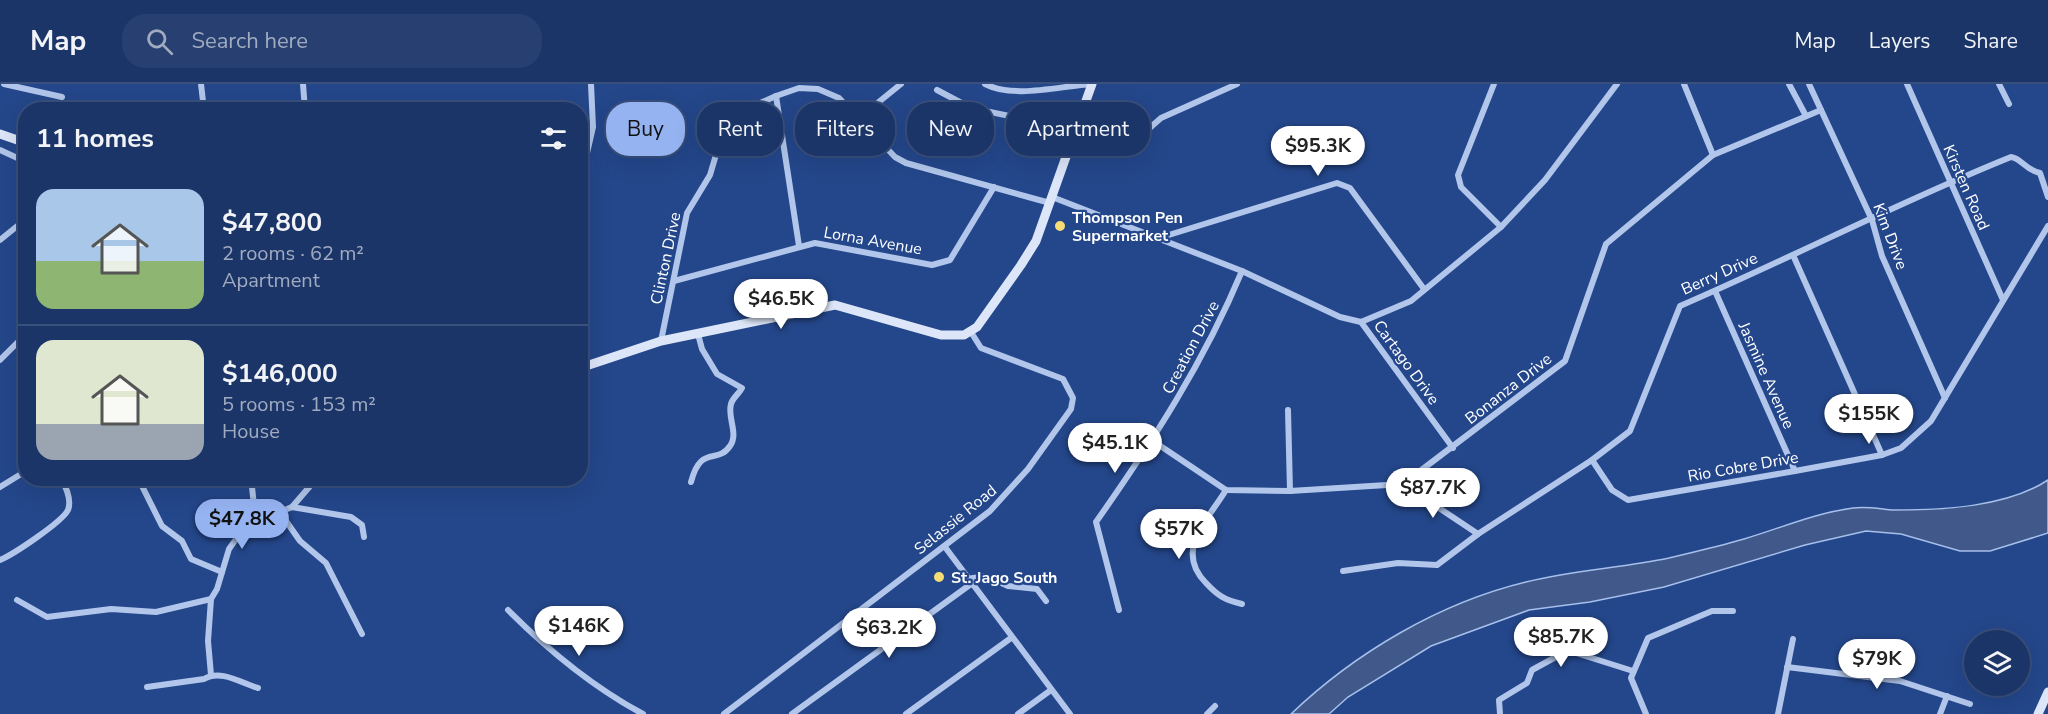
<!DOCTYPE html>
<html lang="en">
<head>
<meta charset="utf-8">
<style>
  :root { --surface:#1b3568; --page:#284071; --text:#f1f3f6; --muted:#a0abc0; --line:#39507c; --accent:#95b2f1 }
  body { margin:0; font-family:"Nunito Sans",sans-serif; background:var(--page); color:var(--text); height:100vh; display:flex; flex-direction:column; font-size:22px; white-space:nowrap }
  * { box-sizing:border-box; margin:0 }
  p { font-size:20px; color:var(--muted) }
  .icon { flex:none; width:33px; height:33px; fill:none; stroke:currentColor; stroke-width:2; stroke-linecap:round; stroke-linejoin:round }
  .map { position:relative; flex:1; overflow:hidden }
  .details { position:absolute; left:18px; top:18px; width:570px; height:384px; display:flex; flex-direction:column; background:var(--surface); border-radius:24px; box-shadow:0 6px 24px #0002,0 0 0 2px var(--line) }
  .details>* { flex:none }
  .hud { position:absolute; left:606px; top:18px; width:570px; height:54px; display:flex; gap:12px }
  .fabs { position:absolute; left:1964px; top:546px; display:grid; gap:12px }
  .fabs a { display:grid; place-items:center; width:66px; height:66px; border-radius:50%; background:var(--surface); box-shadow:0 6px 24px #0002,0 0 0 2px var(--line); font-size:30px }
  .price { position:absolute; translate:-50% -51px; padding:0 14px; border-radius:21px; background:#fff; color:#222; font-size:20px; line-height:39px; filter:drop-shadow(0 2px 3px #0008) }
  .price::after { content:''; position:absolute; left:50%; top:36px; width:18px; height:14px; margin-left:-9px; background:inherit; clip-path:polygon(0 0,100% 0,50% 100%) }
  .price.on { background:var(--accent); color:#111 }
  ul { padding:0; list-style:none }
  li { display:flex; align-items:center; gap:18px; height:150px; padding:0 18px }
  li+li { border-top:2px solid var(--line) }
  li span { display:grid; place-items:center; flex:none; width:168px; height:120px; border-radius:18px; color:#555 }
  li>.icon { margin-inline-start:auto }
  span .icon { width:72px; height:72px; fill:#fffc; stroke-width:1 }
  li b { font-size:26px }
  h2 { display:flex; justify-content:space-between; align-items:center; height:72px; padding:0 18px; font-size:26px }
  .pill { padding:0 21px; border-radius:24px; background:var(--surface); box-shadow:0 6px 24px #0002,0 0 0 2px var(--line); font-size:21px; line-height:54px }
  .pill.on { background:var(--accent); color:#111 }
  header { display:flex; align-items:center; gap:36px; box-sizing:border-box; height:84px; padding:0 30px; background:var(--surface); border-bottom:2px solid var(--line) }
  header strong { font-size:28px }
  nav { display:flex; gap:33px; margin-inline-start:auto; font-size:21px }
  .search { width:420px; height:54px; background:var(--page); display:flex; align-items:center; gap:15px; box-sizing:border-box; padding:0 21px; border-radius:24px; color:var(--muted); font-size:22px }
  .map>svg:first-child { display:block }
</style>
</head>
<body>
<header>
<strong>Map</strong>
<div class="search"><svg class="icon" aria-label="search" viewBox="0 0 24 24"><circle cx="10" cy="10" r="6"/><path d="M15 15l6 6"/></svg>Search here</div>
<nav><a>Map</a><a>Layers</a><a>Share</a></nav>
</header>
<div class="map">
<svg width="2048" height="630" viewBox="0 0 2048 630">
  <rect width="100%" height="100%" fill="#24478b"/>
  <!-- water -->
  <path fill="#40598a" stroke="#a6bfeb" stroke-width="1.5" d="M2048 396V449L1990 467H1960L1901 450 1866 447 1805 461 1664 503 1590 518 1529 526 1431 562 1348 613 1329 630H1291C1355 569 1439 519 1526 498 1573 486 1622 484 1669 474 1694 468 1720 462 1744 455 1781 444 1815 429 1853 424 1866 422 1881 425 1894 426 1943 426 2007 423 2048 396Z"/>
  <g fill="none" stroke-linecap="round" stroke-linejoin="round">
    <!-- street -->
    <g stroke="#b1c6ea" stroke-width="6">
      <polyline points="4,0 62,13"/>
      <polyline points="201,0 204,26"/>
      <polyline points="303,0 305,26"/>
      <path d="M985 0C1014 15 1060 2 1092 0"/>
      <polyline points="1494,0 1458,91 1461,103 1501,143"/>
      <polyline points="1684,0 1713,71"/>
      <polyline points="1789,0 1806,32"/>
      <polyline points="1809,0 1872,136 1882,172 1945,314"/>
      <polyline points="1907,0 2003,216"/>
      <polyline points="1999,0 2009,20"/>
      <polyline points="937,6 971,24 1053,41 1093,56 1116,50 1144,49 1161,34 1237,0"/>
      <polyline points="776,12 799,162"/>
      <polyline points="859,34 901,0"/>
      <polyline points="0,66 26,78"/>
      <polyline points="580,99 593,43 591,0"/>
      <polyline points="1052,113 1242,187 1340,233 1361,238 1411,217 1501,143 1545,96 1617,0"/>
      <polyline points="1159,154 1337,99 1350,104 1424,205"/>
      <polyline points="0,156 26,135"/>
      <polyline points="1793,171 1882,371"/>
      <polyline points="674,197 815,159 932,181 950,176 994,103"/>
      <polyline points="1715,207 1795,387"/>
      <polyline points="1361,238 1453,364"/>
      <polyline points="661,257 687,129 710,91 721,54 730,38 749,24 776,12 799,4 818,5 839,14 895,73 906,79 1050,119"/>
      <polyline points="0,276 26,250"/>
      <polyline points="1288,326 1290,407"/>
      <polyline points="1153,357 1226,406 1290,407 1403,400 1565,277 1606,160 1713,71 1821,26"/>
      <polyline points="1592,376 1612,406 1628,416 1795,387 1882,371 1901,364 1931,337 2048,142"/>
      <polyline points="138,394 162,442 182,457 191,475 222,488"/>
      <polyline points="251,394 256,440"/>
      <path d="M691 398C701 360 717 381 730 362 739 350 727 333 731 320 733 313 739 310 742 304L717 290 702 265 698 250"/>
      <polyline points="1403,400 1478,450"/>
      <polyline points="0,403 26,387"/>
      <path d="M1226 406C1207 437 1174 467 1206 499 1218 512 1225 516 1242 520"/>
      <polyline points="292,423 311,401 322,394"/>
      <polyline points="279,427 300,457 326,479 362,550"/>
      <polyline points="945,463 1070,630"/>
      <path d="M0 476C14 470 62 438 68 426 72 416 66 403 61 394"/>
      <path d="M1343 487 1398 479 1437 481 1478 450 1592 376 1630 347 1680 222C1791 174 1899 118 2011 73 2021 74 2024 85 2040 89L2048 113"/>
      <polyline points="967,495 986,492 1008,502 1037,505 1046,517"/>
      <polyline points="17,516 47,533 111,525 156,528 211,515"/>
      <path d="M508 526C548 566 593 603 643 630"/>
      <path d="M1119 526 1096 438C1153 357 1204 278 1242 187"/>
      <polyline points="1787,583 1900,597 1970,620"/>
      <polyline points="211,591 208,557 211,515 217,505 229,465 239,451 270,432 292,423 351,433 362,441 364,453"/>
      <path d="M147 603 204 595C221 585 241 599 258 604"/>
      <polyline points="724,630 990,427 1028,385 1071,325 1073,314 1063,295 981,264 971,248"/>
      <polyline points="792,630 971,500"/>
      <polyline points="906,630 1011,554"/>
      <polyline points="1018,630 1051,606"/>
      <polyline points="1207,630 1215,622"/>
      <polyline points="1500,630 1499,616 1527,599 1532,586 1563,569 1576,569 1633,587"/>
      <polyline points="1646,630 1631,594 1648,554 1712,527 1733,527"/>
      <polyline points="1778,630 1793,555"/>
      <polyline points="1940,630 1947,612"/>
    </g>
    <!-- secondary -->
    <g stroke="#dce6f8" stroke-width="9">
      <polyline points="0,50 26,59"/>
      <polyline points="580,284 661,257 835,221 941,251 964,251 977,243 1021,181 1036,157 1092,0"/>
      <polyline points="2038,630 2048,608"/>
    </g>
  </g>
  <!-- markers -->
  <g fill="#f5dc75" stroke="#24478b" stroke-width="2">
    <circle cx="1060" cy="142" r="6"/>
    <circle cx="939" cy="493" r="6"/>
  </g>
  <g text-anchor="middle" stroke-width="4.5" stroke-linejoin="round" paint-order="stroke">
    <!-- street labels -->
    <g font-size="16" fill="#fff" stroke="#24478b">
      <text transform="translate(1967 103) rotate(66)" y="6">Kirsten Road</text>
      <text transform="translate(1891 152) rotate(69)" y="6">Kim Drive</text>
      <text transform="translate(873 156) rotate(10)" y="6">Lorna Avenue</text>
      <text transform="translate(665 174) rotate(-78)" y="6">Clinton Drive</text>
      <text transform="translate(1719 189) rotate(-24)" y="6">Berry Drive</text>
      <text transform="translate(1190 263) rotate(-62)" y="6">Creation Drive</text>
      <text transform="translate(1407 278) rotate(54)" y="6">Cartago Drive</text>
      <text transform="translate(1767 291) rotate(66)" y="6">Jasmine Avenue</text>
      <text transform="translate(1508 304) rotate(-38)" y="6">Bonanza Drive</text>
      <text transform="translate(1743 382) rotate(-10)" y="6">Rio Cobre Drive</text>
      <text transform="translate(955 435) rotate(-39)" y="6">Selassie Road</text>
    </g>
    <!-- poi labels -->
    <g font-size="16" font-weight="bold" fill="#fff" stroke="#24478b" text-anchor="start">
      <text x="1072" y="139">Thompson Pen<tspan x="1072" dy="18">Supermarket</tspan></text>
      <text x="951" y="499">St. Jago South</text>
    </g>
  </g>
</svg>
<div class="fabs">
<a><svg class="icon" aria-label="layers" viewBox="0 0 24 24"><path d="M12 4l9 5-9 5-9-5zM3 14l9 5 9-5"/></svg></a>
</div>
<b class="price" style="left:1318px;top:93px">$95.3K</b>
<b class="price" style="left:781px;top:246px">$46.5K</b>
<b class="price" style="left:1869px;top:361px">$155K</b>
<b class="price" style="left:1115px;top:390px">$45.1K</b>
<b class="price" style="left:1433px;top:435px">$87.7K</b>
<b class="price on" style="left:242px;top:466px">$47.8K</b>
<b class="price" style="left:1179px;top:476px">$57K</b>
<b class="price" style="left:579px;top:573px">$146K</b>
<b class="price" style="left:889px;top:575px">$63.2K</b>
<b class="price" style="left:1561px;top:584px">$85.7K</b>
<b class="price" style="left:1877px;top:606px">$79K</b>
<div class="hud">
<a class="pill on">Buy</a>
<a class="pill">Rent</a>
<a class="pill">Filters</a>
<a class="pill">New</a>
<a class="pill">Apartment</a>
</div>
<section class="details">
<h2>11 homes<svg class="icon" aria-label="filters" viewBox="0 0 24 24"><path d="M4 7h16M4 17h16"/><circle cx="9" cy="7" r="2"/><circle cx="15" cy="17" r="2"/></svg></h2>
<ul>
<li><span style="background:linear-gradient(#a9c7e8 60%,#8fb573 0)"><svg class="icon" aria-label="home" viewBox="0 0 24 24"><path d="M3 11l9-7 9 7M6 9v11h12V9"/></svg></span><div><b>$47,800</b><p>2 rooms · 62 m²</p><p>Apartment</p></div></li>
<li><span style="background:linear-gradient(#dfe7d0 70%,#9aa5b1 0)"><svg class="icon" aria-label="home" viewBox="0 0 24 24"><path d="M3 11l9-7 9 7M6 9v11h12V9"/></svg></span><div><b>$146,000</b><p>5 rooms · 153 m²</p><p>House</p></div></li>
</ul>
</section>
</div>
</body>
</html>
